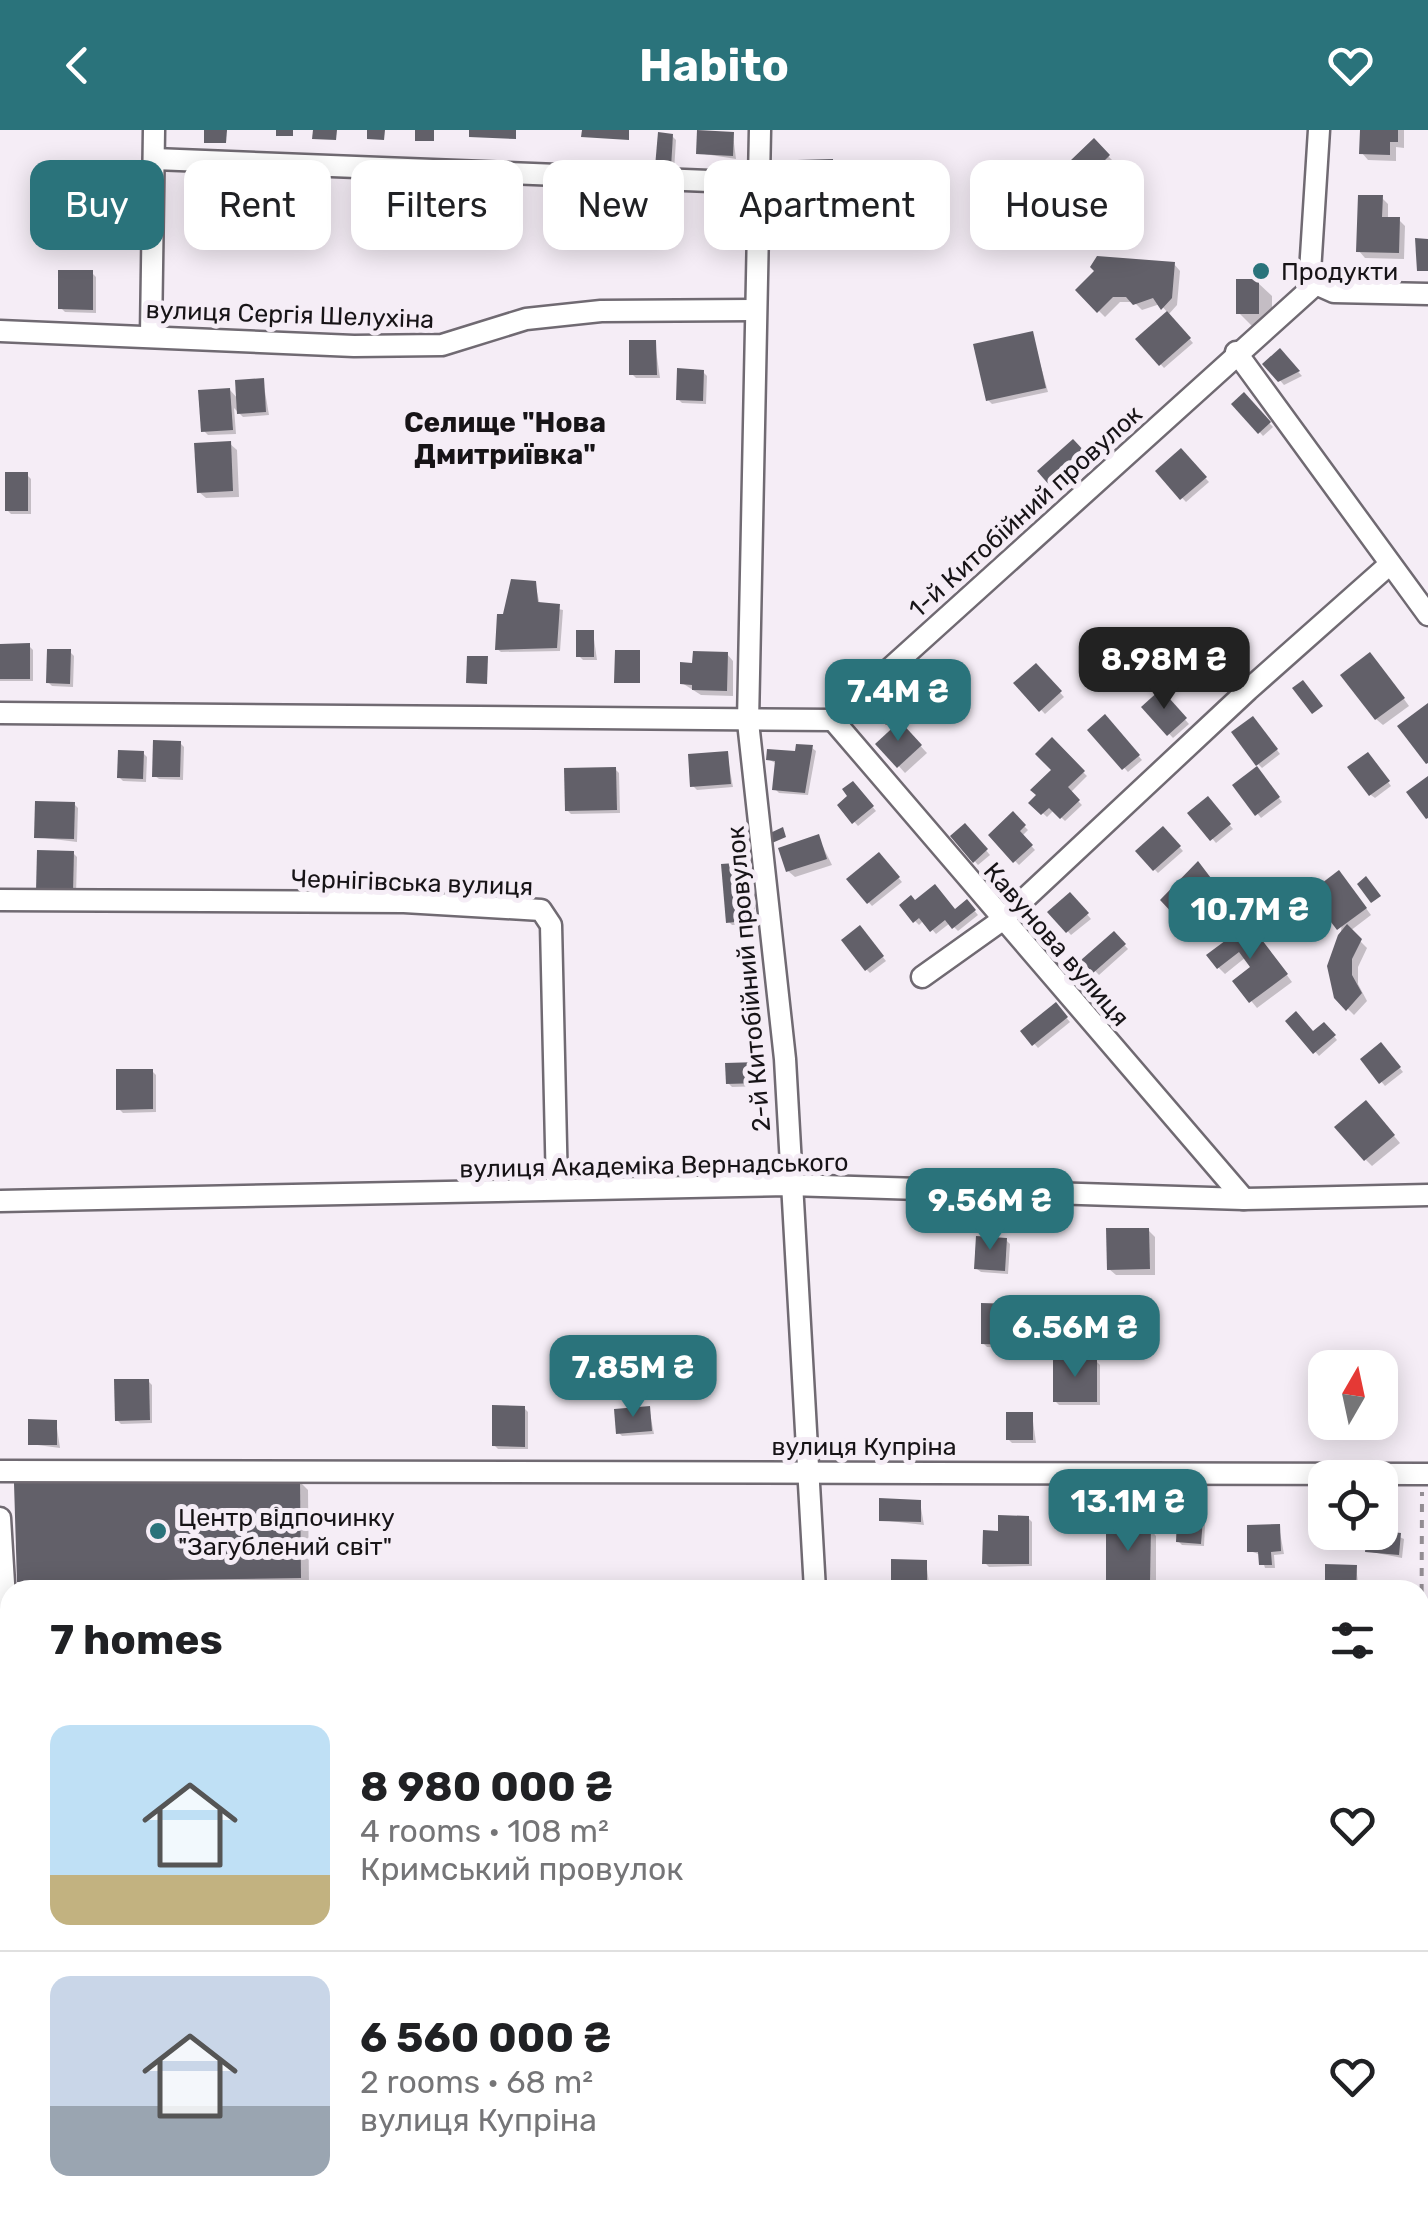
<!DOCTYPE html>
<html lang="en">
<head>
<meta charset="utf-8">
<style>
  :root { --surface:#fff; --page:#f6f6f6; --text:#202124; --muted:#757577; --line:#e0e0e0; --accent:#2a737b }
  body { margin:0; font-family:Rubik,sans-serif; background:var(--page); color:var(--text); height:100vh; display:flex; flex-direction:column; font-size:38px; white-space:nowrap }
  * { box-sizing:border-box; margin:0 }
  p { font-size:32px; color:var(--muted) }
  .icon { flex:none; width:55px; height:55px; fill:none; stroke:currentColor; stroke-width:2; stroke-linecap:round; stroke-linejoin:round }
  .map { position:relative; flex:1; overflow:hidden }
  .panel { position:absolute; left:0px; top:1450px; width:1430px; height:642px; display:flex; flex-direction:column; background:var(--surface); border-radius:30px 30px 0 0; box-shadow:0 5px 25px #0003 }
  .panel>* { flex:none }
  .guide { position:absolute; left:30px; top:30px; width:1370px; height:90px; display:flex; gap:20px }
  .needle { width:65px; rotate:9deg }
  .fabs { position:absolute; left:1308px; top:1220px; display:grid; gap:20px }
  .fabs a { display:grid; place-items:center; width:90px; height:90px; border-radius:20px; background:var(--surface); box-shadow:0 5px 25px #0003; font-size:50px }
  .price { position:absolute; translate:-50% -85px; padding:0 22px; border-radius:20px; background:var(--accent); color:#fff; font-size:32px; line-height:65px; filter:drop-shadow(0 2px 5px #0008) }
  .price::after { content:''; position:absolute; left:50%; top:60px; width:30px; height:22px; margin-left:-15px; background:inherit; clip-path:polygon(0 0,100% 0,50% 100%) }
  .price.selected { background:#222; color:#fff }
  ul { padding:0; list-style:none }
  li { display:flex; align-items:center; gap:30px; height:250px; padding:0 50px }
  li+li { border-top:2px solid var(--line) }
  li span { display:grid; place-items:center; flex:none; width:280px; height:200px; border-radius:20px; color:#555 }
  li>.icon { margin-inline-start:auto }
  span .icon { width:120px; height:120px; fill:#fffc; stroke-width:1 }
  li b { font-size:42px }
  h2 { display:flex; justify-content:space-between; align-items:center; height:120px; padding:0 50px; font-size:42px }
  .pill { padding:0 35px; border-radius:20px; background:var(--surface); box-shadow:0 5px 25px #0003; font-size:35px; line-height:90px }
  .pill.selected { background:var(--accent); color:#fff }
  header { display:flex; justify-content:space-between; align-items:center; height:130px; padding:0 50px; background:var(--accent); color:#fff; font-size:45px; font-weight:700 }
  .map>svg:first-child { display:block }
</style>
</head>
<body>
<header><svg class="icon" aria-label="back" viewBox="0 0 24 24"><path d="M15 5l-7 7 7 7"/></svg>Habito<svg class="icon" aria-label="heart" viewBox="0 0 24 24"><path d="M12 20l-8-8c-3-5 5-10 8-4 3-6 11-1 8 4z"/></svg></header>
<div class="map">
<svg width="1428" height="2091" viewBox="0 0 1428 2091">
  <rect width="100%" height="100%" fill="#f5edf6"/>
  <!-- shadow -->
  <g fill="#0003">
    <polygon points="1363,0 1404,0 1404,18 1396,17 1396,31 1368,30 1362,23"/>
    <polygon points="733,5 736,29 698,23"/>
    <polygon points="672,6 676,10 674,41 662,40 658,36"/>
    <polygon points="1094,12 1112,30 1104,37 1115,48 1102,60 1074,31"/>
    <polygon points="1382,68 1388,74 1388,89 1399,90 1405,96 1404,129 1365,128 1359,121"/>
    <polygon points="1174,134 1180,141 1177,175 1168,185 1193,213 1164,238 1138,209 1168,183 1160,174 1142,180 1134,172 1120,172 1105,187 1078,160"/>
    <polygon points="92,143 96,147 96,183 65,182 61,178"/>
    <polygon points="1257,152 1272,166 1272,197 1253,197 1239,183"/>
    <polygon points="1032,204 1048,262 992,274 988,270"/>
    <polygon points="655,213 660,248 636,248 632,244"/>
    <polygon points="1280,222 1302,246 1284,255 1266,234"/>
    <polygon points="703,242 707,246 706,274 682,273 678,269"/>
    <polygon points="263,250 269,285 243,287 234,278 236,304 208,305 204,301 230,260 238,269"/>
    <polygon points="1244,266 1273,297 1263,306 1235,274"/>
    <polygon points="1073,312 1088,329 1056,358 1041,341"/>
    <polygon points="230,314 237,320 239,367 206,368 199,362"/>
    <polygon points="1181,322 1209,352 1186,372 1158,342"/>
    <polygon points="27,345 31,349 31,384 11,384 7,380"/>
    <polygon points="535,453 540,475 563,480 560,521 501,522 497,519 505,487"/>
    <polygon points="593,502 597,530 583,530 579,526"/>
    <polygon points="0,516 29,516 33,520 33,551 0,551"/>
    <polygon points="70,522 74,526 73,557 52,556 48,552"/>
    <polygon points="727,524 733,531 733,566 701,565 682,553 695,535"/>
    <polygon points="1377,532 1409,576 1383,595 1376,589"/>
    <polygon points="1036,536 1064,567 1045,584 1017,554"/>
    <polygon points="914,544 933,566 912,583 893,561"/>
    <polygon points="1161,563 1189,594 1173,608 1145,577"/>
    <polygon points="1105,588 1142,630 1128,642 1090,600"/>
    <polygon points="1257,593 1280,624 1262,638 1258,634"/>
    <polygon points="900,594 927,623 905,643 879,614"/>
    <polygon points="1052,611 1087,646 1070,663 1082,675 1065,691 1054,680 1047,687 1032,673 1054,640"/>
    <polygon points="180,613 184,617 183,650 159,649 155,646"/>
    <polygon points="812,618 816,621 808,665 779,663 775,659 777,634 768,629"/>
    <polygon points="143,623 147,627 146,652 123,651 119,647"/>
    <polygon points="727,624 733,657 697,660 693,656"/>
    <polygon points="1371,629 1391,656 1375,668 1371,665"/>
    <polygon points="615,639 619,643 620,683 571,684 567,680"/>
    <polygon points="1260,643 1282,672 1261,688 1235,655"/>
    <polygon points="853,654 876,681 858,696 840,675 851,666"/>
    <polygon points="1207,669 1233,699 1216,713 1191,683"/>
    <polygon points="74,674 78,678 77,712 37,707"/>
    <polygon points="1013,685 1028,700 1022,706 1035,720 1019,735 991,706"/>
    <polygon points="965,696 990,725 978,735 953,706"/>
    <polygon points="1163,699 1183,721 1158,743 1138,722"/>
    <polygon points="818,707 832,735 795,747 788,741"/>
    <polygon points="73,723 77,727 76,765 43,764"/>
    <polygon points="879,725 902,752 872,776 849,750"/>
    <polygon points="748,735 757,794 732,795 728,791"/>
    <polygon points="1204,741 1237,784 1223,797 1206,779 1202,783 1198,779 1184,792 1163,770"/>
    <polygon points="1345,750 1371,785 1350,801 1367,818 1358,837 1358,854 1367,871 1354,885 1336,867"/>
    <polygon points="1070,765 1091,789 1071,805 1051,782"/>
    <polygon points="967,772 978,785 958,801 950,793 936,804 924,790 919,795 915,791 916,773 955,782"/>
    <polygon points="1255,802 1292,852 1257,878 1235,851 1254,837 1246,827 1225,844 1218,837"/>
    <polygon points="863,803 886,831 870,843 866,839"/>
    <polygon points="1114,804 1128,819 1099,845 1085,830"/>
    <polygon points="1056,876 1070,892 1038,918 1024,902"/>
    <polygon points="1289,891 1313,904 1324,895 1337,910 1319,926"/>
    <polygon points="1381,915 1403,942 1385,956 1363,930"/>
    <polygon points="758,934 763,956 732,957 728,953"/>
    <polygon points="152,941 156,945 156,982 123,983 119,979"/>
    <polygon points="1372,980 1400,1013 1372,1036 1366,1030"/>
    <polygon points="1148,1100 1155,1107 1155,1145 1116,1145 1109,1139"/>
    <polygon points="1006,1110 1010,1114 1008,1144 981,1142 977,1139"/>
    <polygon points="1013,1176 1017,1180 1017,1218 987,1217 983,1213"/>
    <polygon points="704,1225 710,1251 672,1253 668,1250"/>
    <polygon points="1096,1231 1100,1235 1100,1275 1059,1275 1055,1271"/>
    <polygon points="148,1251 152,1255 152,1293 121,1294 117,1290"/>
    <polygon points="524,1278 528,1282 528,1319 498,1319 494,1315"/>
    <polygon points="649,1278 654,1304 622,1306 618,1302"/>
    <polygon points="1032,1284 1036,1313 1012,1313 1008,1309"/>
    <polygon points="56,1292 60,1318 30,1314"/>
    <polygon points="299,1351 308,1360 309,1456 29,1460 20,1451"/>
    <polygon points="920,1372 924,1395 881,1390"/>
    <polygon points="1028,1388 1032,1392 1032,1436 989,1437 985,1433 1001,1403"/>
    <polygon points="1380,1390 1396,1395 1395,1405 1404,1409 1402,1428 1367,1421 1380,1402"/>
    <polygon points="1201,1391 1205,1395 1204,1416 1182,1415 1178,1411"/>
    <polygon points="1279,1397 1284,1424 1274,1425 1275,1438 1265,1438 1261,1425 1250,1421"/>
    <polygon points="1150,1399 1156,1406 1156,1458 1115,1458 1109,1451"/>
    <polygon points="926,1432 930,1460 893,1460"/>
    <polygon points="1356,1437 1359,1460 1327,1460"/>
    <polygon points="0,1794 10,1794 10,1828 0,1827"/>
  </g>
  <!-- building -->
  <g fill="#626069">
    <polygon points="204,0 227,0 226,13 204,13"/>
    <rect x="276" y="0" width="17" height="6"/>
    <polygon points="313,0 337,0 336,10 312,9"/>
    <polygon points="367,0 385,0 384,10 367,9"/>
    <rect x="415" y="0" width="19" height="11"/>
    <polygon points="469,0 516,0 516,9 469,7"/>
    <polygon points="582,0 629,0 629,10 581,7"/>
    <polygon points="697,0 734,2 733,26 696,24"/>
    <polygon points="1360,0 1398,0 1398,12 1390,12 1390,25 1359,24"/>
    <polygon points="658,2 673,4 671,38 655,37"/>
    <polygon points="1094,8 1110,25 1103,32 1113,43 1097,59 1070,31"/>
    <polygon points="833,29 833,52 798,53 797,30"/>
    <polygon points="1358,65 1383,65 1382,87 1400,87 1399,123 1356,122"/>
    <polygon points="1415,108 1428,109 1428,141 1417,141"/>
    <polygon points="1097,126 1175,132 1172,168 1161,180 1153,168 1133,175 1126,167 1113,167 1097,183 1075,160 1094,141 1090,137"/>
    <polygon points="58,140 93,140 93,180 58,179"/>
    <rect x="1236" y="149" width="23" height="35"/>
    <polygon points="1167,181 1191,208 1159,236 1135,209"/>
    <polygon points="1033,201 1046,258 986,271 973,214"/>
    <polygon points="629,210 656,210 657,245 629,245"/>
    <polygon points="1280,218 1300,241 1278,252 1262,234"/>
    <polygon points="677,238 704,240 703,271 676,270"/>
    <polygon points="264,248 266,282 237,284 235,250"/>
    <polygon points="230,258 233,300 201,302 198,260"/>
    <polygon points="1244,262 1271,292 1258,304 1231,274"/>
    <polygon points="1073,309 1087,324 1050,356 1037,341"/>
    <polygon points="231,311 233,361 197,363 194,313"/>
    <polygon points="1181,318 1207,347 1180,370 1155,341"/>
    <rect x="5" y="342" width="23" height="39"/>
    <polygon points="511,449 536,451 538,472 560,474 557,518 495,520 497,484 503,484"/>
    <rect x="576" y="500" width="18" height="27"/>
    <polygon points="30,513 30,549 0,549 0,514"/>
    <polygon points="47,519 71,519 70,554 46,553"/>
    <polygon points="615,520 640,520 640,553 614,553"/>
    <polygon points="693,521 728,522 727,561 692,560 692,555 680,554 680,532 692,533"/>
    <polygon points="1370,522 1405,568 1375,590 1340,545"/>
    <polygon points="467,526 488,526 487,554 466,553"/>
    <polygon points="1036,533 1062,561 1039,582 1013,553"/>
    <polygon points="914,540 931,561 907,581 890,560"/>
    <polygon points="1303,550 1323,576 1312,584 1292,558"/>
    <polygon points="1161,559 1187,588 1167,606 1141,577"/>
    <polygon points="880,566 897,586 886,595 869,574"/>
    <polygon points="1428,573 1428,633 1426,634 1397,596"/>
    <polygon points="1105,584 1140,625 1122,640 1087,600"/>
    <polygon points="1253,586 1278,619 1256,636 1231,602"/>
    <polygon points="900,591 922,615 897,638 875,614"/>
    <polygon points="1052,607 1085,641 1068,657 1080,670 1060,689 1049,678 1041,685 1028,673 1036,665 1030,660 1051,640 1035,624"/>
    <polygon points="153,610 181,611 180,647 152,647"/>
    <polygon points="796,614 813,615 805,663 772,660 775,631 766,630 767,619 795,621"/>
    <polygon points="118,620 144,621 143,649 117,648"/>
    <polygon points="728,621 731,654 690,657 688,624"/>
    <polygon points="1368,622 1390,651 1369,666 1347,637"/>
    <polygon points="1257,636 1280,667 1255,686 1232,655"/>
    <polygon points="616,637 617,680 565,681 564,638"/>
    <polygon points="1428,646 1428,688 1426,689 1406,662"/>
    <polygon points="853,651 874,676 852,694 837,675 847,666 842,659"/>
    <polygon points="1208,666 1231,694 1210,711 1187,683"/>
    <polygon points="35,671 75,672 74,709 34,708"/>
    <polygon points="1013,681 1026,695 1020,701 1033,715 1013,733 988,705"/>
    <polygon points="965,693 988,719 973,733 950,706"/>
    <polygon points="1163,696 1181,716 1153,741 1135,721"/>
    <polygon points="783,697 786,707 772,713 768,704"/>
    <polygon points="819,704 827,729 786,742 778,718"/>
    <polygon points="37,720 74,721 73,762 36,761"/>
    <polygon points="879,722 900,747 867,774 846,749"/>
    <polygon points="1198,731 1233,777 1215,792 1198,774 1194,778 1191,774 1176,787 1160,770"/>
    <polygon points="749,732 754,790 726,793 721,734"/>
    <polygon points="1339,740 1367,778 1337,800 1309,763"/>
    <polygon points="1366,746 1381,766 1371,773 1357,754"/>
    <polygon points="935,754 955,779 967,769 976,780 952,799 945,790 930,802 919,788 913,793 899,775 911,765 915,770"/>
    <polygon points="1070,762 1089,783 1066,803 1047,782"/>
    <polygon points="1249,793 1288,844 1249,873 1232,851 1250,837 1239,822 1217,839 1206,825"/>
    <polygon points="1347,794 1362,809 1352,829 1352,845 1362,863 1346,881 1334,868 1327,836 1338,805"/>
    <polygon points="860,795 884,826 865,841 841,810"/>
    <polygon points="1114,801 1126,814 1093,843 1081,830"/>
    <polygon points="1056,872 1068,887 1032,916 1020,901"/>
    <polygon points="1296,881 1313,901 1324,892 1336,905 1313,924 1285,891"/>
    <polygon points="1381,912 1401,937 1379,954 1360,929"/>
    <polygon points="759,932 760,953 726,954 725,933"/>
    <polygon points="116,939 153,939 153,979 116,980"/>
    <polygon points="1366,970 1395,1005 1364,1031 1334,997"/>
    <polygon points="1106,1098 1149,1098 1150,1139 1107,1140"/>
    <polygon points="976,1106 1007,1108 1005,1141 974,1139"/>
    <polygon points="981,1173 1015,1174 1014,1215 981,1214"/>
    <polygon points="705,1222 707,1248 666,1251 664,1224"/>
    <polygon points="1053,1227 1097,1228 1097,1272 1053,1272"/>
    <polygon points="114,1249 149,1249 150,1290 115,1291"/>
    <polygon points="492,1275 525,1276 525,1317 492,1316"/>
    <polygon points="650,1276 652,1301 616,1304 614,1279"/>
    <rect x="1006" y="1282" width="27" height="28"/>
    <polygon points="28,1289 57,1290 57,1315 28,1315"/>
    <polygon points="300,1349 301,1448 17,1452 14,1353"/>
    <polygon points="879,1368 921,1370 921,1392 879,1391"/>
    <polygon points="998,1385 1029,1386 1029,1434 982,1434 983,1400 998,1401"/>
    <polygon points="1177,1387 1203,1389 1201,1414 1176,1412"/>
    <polygon points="1380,1387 1393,1389 1392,1402 1401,1403 1399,1425 1365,1422 1367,1402 1380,1402"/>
    <polygon points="1280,1394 1281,1421 1271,1422 1272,1435 1259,1435 1258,1422 1247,1422 1247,1395"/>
    <polygon points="1106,1396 1151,1397 1150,1453 1106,1452"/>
    <polygon points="891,1429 927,1430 927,1460 891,1460"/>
    <polygon points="1325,1434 1357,1435 1356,1460 1325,1460"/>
    <rect x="0" y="1792" width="10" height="30"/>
  </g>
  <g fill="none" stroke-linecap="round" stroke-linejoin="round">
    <!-- minor casing -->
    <g stroke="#706a72" stroke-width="25">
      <g id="minor">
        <polyline points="760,0 748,592 785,929 815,1460"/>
        <polyline points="154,29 760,53"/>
        <polyline points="1316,154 1310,142 1319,0"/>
        <polyline points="1316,154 1334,162 1428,164"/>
        <polyline points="0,201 354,216 442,215 526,189 601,181 753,180"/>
        <polyline points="151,205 154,0"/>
        <polyline points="1236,222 1428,485"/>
        <polyline points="0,583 833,590 1316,154"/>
        <polyline points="833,590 1244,1069"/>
        <polyline points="0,770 404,772 541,780 551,795 557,1059"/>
        <polyline points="922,847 1002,790 1248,560 1390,434"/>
        <polyline points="0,1071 789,1055 1244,1069 1428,1065"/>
        <polyline points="0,1341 1428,1344"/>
        <polyline points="0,1388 10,1551"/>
        <polyline points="0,1637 10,1637"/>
        <polyline points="1420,1642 1421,1642"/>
        <polyline points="187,2082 188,2091"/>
        <polyline points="843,2082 844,2091"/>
        <polyline points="1137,2082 1137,2091"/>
        <polyline points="1306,2082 1306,2091"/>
        <polyline points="689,2091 689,2082"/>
      </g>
    </g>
    <!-- path -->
    <polyline stroke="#938d93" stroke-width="4" stroke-dasharray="8 8" stroke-linecap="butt" points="1421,1622 1422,1362"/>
    <!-- minor -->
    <use href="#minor" stroke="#fff" stroke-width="20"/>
  </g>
  <!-- markers -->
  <g fill="#2a737b" stroke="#f5edf6" stroke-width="4">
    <circle cx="1261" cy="141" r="10"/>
    <circle cx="158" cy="1401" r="10"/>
  </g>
  <g text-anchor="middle" stroke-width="10" stroke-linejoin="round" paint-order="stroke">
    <!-- poi labels -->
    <g font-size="25" fill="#171417" stroke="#f5edf6" text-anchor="start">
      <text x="1281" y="150">Продукти</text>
      <text x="178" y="1396">Центр відпочинку<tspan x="178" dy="29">"Загублений світ"</tspan></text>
    </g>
    <!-- street labels -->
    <g font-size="25" fill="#171417" stroke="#f5edf6">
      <text transform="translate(290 184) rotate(2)" y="9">вулиця Сергія Шелухіна</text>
      <text transform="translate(1025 381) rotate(-42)" y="9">1-й Китобійний провулок</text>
      <text transform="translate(412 752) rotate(2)" y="9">Чернігівська вулиця</text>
      <text transform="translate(1057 814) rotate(49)" y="9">Кавунова вулиця</text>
      <text transform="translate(748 849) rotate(-95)" y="9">2-й Китобійний провулок</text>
      <text transform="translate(654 1035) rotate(-1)" y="9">вулиця Академіка Вернадського</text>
      <text x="864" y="1325">вулиця Купріна</text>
    </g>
    <!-- neighbourhood labels -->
    <g font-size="28" font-weight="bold" fill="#171417" stroke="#f5edf6">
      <text x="505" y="302">Селище "Нова<tspan x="505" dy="32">Дмитриївка"</tspan></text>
    </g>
  </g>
</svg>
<div class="fabs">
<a><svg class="needle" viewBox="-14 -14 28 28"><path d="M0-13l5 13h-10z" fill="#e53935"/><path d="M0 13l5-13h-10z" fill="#757577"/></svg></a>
<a><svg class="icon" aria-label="locate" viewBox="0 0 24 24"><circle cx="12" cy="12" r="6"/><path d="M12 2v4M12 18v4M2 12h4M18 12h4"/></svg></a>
</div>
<b class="price selected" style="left:1164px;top:582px">8.98M ₴</b>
<b class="price" style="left:898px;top:614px">7.4M ₴</b>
<b class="price" style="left:1250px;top:832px">10.7M ₴</b>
<b class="price" style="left:990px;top:1123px">9.56M ₴</b>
<b class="price" style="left:1075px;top:1250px">6.56M ₴</b>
<b class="price" style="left:633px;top:1290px">7.85M ₴</b>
<b class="price" style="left:1128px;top:1424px">13.1M ₴</b>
<div class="guide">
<a class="pill selected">Buy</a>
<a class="pill">Rent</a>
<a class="pill">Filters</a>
<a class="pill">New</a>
<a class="pill">Apartment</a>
<a class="pill">House</a>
</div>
<section class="panel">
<h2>7 homes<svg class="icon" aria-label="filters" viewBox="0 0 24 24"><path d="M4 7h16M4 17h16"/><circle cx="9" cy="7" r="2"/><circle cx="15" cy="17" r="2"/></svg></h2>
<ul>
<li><span style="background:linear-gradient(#bfe0f5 75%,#c2b280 0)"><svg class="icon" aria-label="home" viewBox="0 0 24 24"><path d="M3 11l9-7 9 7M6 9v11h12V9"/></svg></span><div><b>8 980 000 ₴</b><p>4 rooms · 108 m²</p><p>Кримський провулок</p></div><svg class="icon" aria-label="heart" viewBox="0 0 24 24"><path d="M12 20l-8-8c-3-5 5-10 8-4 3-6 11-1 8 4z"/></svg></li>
<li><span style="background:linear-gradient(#c9d6e8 65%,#9aa5b1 0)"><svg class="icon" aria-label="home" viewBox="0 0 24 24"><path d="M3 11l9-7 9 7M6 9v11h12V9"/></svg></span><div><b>6 560 000 ₴</b><p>2 rooms · 68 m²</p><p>вулиця Купріна</p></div><svg class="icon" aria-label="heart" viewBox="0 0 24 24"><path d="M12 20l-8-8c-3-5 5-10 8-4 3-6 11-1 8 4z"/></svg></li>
</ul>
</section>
</div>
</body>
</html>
